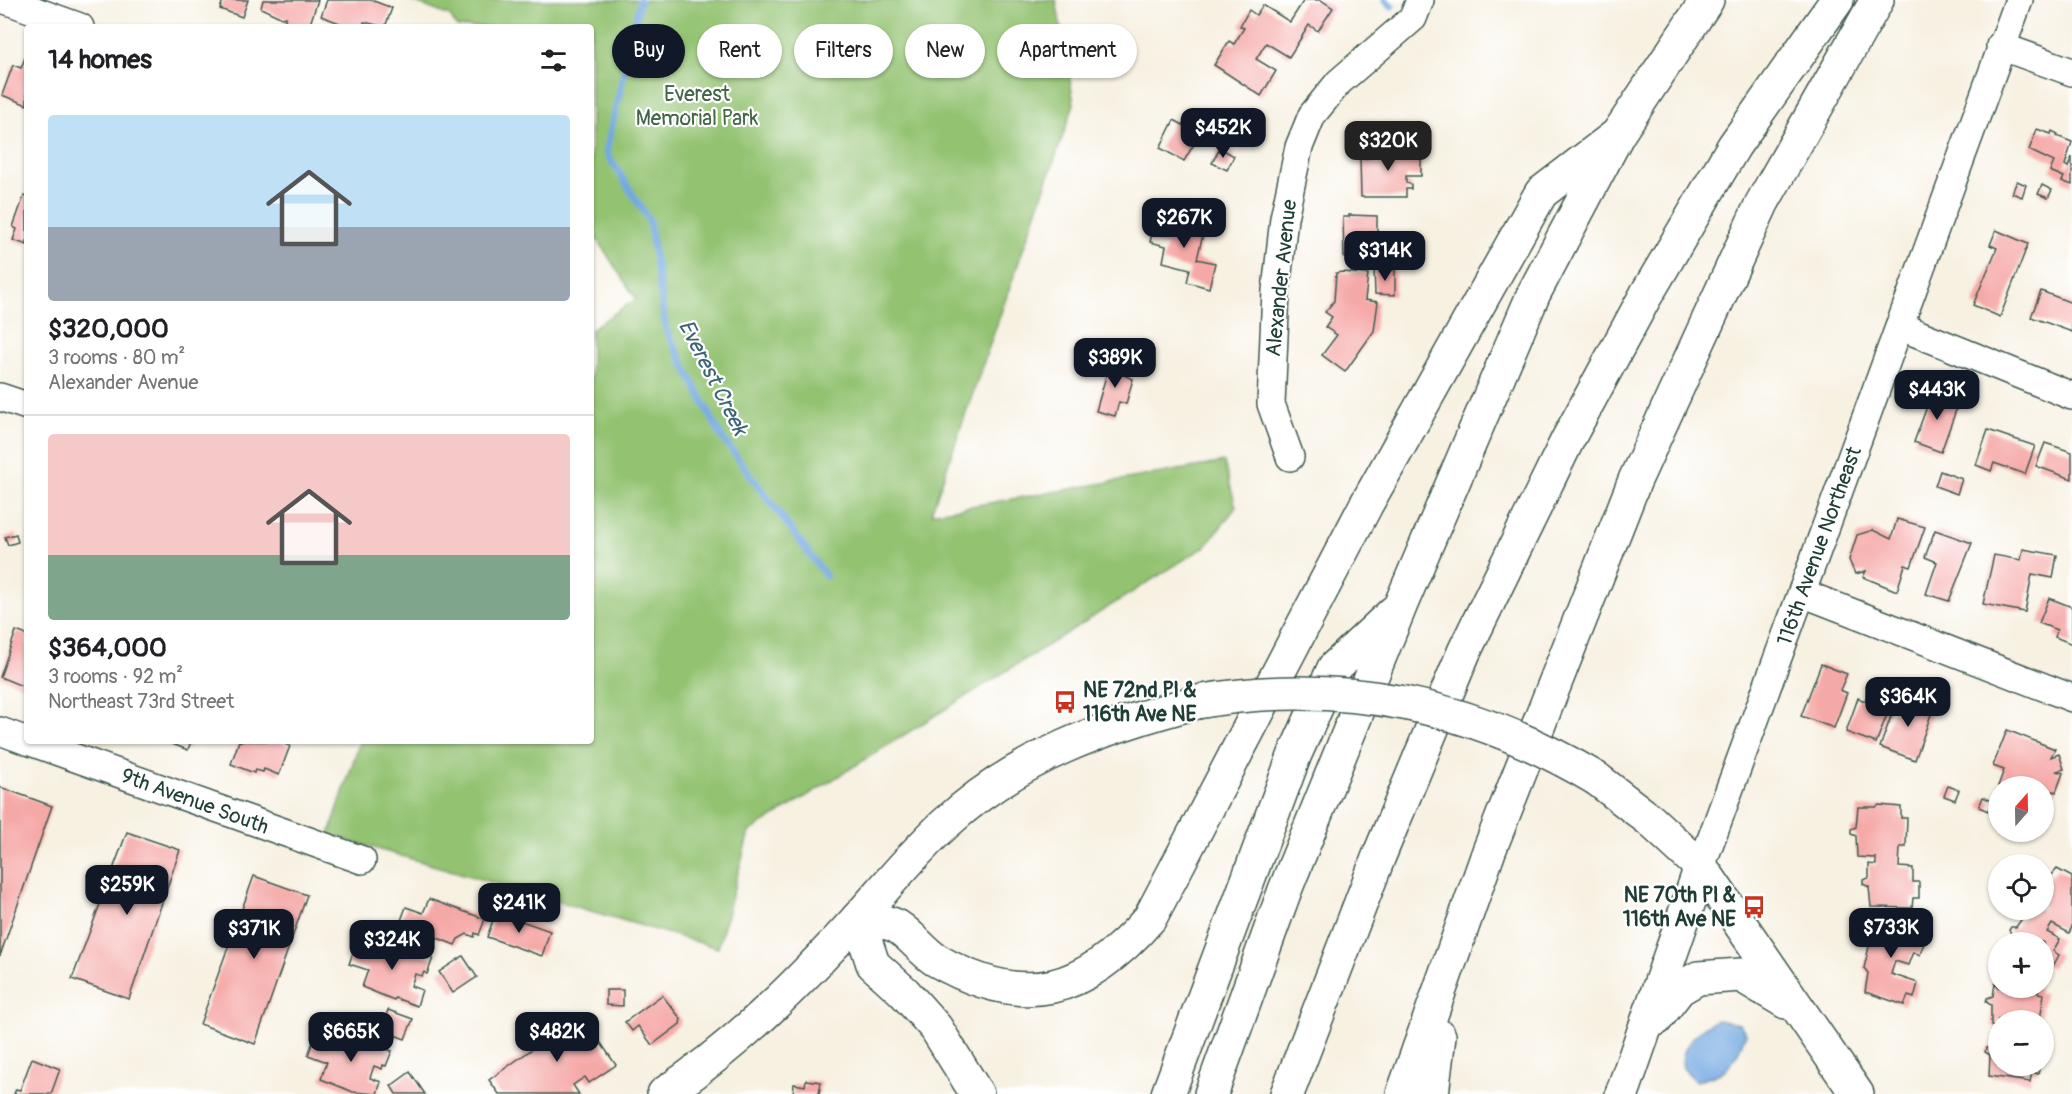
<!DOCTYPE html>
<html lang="en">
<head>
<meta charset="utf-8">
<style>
  :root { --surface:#fff; --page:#f2f2f2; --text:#202124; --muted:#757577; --line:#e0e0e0; --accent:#111827 }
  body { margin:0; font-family:Pangolin,sans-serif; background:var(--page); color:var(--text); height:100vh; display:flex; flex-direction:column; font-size:22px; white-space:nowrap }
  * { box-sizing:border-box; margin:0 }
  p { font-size:20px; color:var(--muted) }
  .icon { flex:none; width:33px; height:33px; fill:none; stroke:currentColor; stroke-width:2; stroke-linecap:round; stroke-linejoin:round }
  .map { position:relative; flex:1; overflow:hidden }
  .details { position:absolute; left:24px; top:24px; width:570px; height:720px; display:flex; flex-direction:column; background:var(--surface); border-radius:6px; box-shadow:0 2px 4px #0004 }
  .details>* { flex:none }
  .guide { position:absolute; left:612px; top:24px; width:570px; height:54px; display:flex; gap:12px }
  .needle { width:39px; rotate:20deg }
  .fabs { position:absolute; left:1988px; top:776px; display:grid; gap:12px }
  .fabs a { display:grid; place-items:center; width:66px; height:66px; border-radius:50%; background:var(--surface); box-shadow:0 2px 4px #0004; font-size:30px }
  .price { position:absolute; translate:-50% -51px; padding:0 14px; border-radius:12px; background:var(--accent); color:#fff; font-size:20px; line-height:39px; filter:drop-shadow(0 2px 3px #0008) }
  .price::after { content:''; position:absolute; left:50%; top:36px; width:18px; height:14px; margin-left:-9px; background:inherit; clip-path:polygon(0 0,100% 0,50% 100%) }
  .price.on { background:#222; color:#fff }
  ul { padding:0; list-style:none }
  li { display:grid; align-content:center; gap:12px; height:318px; padding:0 24px }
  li+li { border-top:2px solid var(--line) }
  li span { display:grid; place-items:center; height:186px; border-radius:6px; color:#555 }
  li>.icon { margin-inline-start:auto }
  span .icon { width:108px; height:108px; fill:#fffc; stroke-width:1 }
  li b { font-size:26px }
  h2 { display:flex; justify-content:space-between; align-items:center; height:72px; padding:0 24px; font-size:26px }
  .chip { padding:0 21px; border-radius:27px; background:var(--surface); box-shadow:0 2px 4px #0004; font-size:21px; line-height:54px }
  .chip.on { background:var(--accent); color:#fff }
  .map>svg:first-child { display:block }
</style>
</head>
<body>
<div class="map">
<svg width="2072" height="1094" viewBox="0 0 2072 1094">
  <rect width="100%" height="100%" fill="#fff"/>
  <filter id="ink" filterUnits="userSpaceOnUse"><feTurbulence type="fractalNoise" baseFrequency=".0167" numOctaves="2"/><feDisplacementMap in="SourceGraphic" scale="12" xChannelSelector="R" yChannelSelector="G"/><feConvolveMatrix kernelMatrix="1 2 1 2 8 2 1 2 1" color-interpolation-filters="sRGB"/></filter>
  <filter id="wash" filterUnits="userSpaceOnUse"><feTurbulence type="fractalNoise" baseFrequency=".008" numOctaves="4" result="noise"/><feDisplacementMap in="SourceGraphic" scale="24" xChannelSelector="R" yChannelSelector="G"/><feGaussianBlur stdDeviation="1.35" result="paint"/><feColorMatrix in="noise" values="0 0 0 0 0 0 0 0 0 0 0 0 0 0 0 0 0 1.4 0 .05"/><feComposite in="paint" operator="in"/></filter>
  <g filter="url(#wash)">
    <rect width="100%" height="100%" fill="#f7f1e2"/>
    <!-- green -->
    <polygon fill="#93c271" stroke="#598052" stroke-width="1.5" points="409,0 1056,0 1074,104 931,513 1224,462 1236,507 1206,546 749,832 718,948 329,835 360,741 591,741 591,329 636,299 591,230 591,27 457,27 450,16"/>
    <!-- water -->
    <path fill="#73a9e1" stroke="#49738a" stroke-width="1.5" d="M1717 1020 1740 1024 1746 1034C1734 1064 1729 1074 1696 1081L1683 1068C1678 1048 1700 1027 1717 1020Z"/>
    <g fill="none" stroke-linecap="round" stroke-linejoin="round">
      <!-- stream -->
      <g stroke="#73a9e1" stroke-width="7">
        <polyline points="640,0 606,152 649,220 666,330 721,436 826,576"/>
        <polyline points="1385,0 1392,6"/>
      </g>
    </g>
    <g id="blocks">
      <!-- building -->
      <g fill="#f5a9a7">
        <polygon points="223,0 248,0 242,17 220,9"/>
        <polygon points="263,0 318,0 309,27 282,27 286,17 282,18 261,8"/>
        <polygon points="327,0 371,0 392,8 385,27 364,22 363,27 341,27 342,24 321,16"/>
        <polygon points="1304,0 1321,0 1333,8 1318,31 1309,25 1289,57 1266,43 1256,59 1276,71 1261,96 1214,65 1229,41 1234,44 1244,28 1240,26 1249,10 1256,15 1263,5 1290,22"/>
        <polygon points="27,53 27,105 2,95 13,65 21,68"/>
        <polygon points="1174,120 1200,134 1184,161 1160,148"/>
        <polygon points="2037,129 2051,134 2052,131 2058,134 2057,136 2072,142 2065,165 2068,167 2072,157 2072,185 2062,181 2064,177 2050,171 2054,162 2029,150"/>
        <polygon points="1397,145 1397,150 1409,150 1409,156 1421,156 1421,176 1406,176 1406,183 1411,184 1411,189 1406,189 1406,197 1361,197 1360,158 1368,158 1367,146"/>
        <polygon points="1220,148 1234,156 1227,170 1212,163"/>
        <polygon points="2017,181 2026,185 2022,197 2012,193"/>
        <polygon points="2042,185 2052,190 2048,198 2038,194"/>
        <polygon points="24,196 27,197 27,245 13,240 17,229 13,227"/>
        <polygon points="1349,215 1377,216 1377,257 1344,257 1343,217 1349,217"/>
        <polygon points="1156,219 1172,223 1173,219 1205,226 1197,259 1215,263 1209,288 1187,282 1190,269 1163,262 1166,246 1150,242"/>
        <polygon points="1996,230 2028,244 2000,317 1973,305 1997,248 1990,245"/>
        <polygon points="1374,269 1395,270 1395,295 1375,294"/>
        <polygon points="1342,272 1368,274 1365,300 1378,302 1374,331 1345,372 1322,355 1337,335 1325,327 1332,317 1325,312 1334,301 1336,273"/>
        <polygon points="2041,291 2072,303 2072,332 2031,317"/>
        <polygon points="1110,362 1129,368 1126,376 1133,379 1126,404 1119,402 1115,416 1096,411"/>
        <polygon points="1933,390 1960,399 1941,452 1914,442"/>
        <polygon points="1988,430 2035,446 2025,474 1994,463 1991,471 1976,465"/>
        <polygon points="2045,443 2072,452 2072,479 2036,466"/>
        <polygon points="1940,471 1962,479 1957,494 1935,486"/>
        <polygon points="1897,519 1925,527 1911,567 1905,565 1897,591 1863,577 1866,571 1855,574 1849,560 1857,535 1873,530 1891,539"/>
        <polygon points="1935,530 1972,543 1949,601 1926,594 1937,562 1925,557"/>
        <polygon points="16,534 18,542 8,545 5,537"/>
        <polygon points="2023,549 2057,555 2053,578 2032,574 2025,612 1983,604 1994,555 2021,560"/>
        <polygon points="2049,598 2072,607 2072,644 2055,637 2057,630 2039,623"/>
        <polygon points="16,631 27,635 27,688 0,677"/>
        <polygon points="1821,664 1847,674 1840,690 1847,693 1834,728 1801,716"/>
        <polygon points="1871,684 1896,691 1876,743 1846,732 1858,698 1865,701"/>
        <polygon points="1902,697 1923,705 1925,699 1935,703 1915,760 1880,747 1893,711 1897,712"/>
        <polygon points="2007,730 2055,749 2051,757 2059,754 2064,769 2057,771 2063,773 2056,792 2053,791 2043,812 2043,786 1998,786 2004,770 1993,766"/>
        <polygon points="164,741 191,741 188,750"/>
        <polygon points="239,741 279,741 290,746 279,775 264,769 263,772 255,770 254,773 231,764"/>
        <polygon points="1948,786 1959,790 1955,800 1944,796"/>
        <polygon points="0,787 52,806 0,956"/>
        <polygon points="1983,797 1992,801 1988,811 1979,807"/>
        <polygon points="1879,805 1901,807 1901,818 1907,818 1906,847 1900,847 1899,867 1913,868 1913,882 1919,882 1919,898 1913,898 1912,908 1871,907 1869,887 1863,884 1863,880 1869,878 1869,864 1876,865 1876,858 1857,857 1856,836 1851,834 1851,829 1856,827 1858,807 1876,807"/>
        <polygon points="127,832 180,850 129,999 72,979"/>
        <polygon points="2057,869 2072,877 2072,927 2069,933 2052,924 2047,932 2060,939 2053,951 2059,955 2052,968 2046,965 2043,970 2043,942 2008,942 2012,935 2009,930 2011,927 2016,927 2028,910 2033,913 2035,909 2043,909 2043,885"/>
        <polygon points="254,876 307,895 255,1044 200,1024"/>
        <polygon points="429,899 485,919 479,935 475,933 474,937 467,934 458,939 455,945 400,923 406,907 423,913"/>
        <polygon points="496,912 550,931 542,956 487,937"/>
        <polygon points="1880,914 1920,928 1917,937 1925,940 1920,955 1913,952 1908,965 1895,961 1891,974 1918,983 1914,998 1908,996 1904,1005 1865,992 1868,973 1864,968 1870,942 1865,939 1867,935 1872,934"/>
        <polygon points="378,939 433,958 427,974 424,972 422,976 415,974 411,986 422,990 417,1006 395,998 394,1000 362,987 368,970 349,964 355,947 373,954"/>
        <polygon points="463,956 477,977 453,993 439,972"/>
        <polygon points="1995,984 1998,987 2039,987 2038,993 2044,994 2040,1020 1998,1020 1998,1065 2040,1065 2038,1074 2032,1072 2030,1082 1989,1076 1990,1055 1985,1052 1986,1048 1991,1047 1996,1028 1991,1026 1991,1005 1986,1002 1987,998 1993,996"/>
        <polygon points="606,990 623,990 623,1006 606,1005"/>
        <polygon points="662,995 681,1019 680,1024 652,1045 638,1026 632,1031 625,1022"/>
        <polygon points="388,1010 413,1019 405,1039 381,1030"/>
        <polygon points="581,1014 616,1065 589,1083 585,1077 573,1085 579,1094 499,1094 489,1080"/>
        <polygon points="338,1031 392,1051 386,1066 383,1065 382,1069 374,1066 370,1078 381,1082 377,1094 353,1092 321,1079 327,1062 308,1055 314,1039 333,1046"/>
        <polygon points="32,1058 60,1069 51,1094 14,1094 16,1089 20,1090"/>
        <polygon points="410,1072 425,1094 396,1094 391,1086"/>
        <polygon points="806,1080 821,1082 819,1094 793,1094 794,1084 805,1086"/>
      </g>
    </g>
  </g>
  <g filter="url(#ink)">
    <use href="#blocks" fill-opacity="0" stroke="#3f584e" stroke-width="1.5"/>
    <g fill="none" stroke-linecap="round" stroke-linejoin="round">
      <!-- minor casing -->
      <g stroke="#3f584e" stroke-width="30">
        <g id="minor">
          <polyline points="5,0 80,27"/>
          <polyline points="2000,46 2072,72"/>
          <polyline points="1899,326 2072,396"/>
          <polyline points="0,397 27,406"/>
          <polyline points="1290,457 1271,404 1276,291 1284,218 1299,147 1312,115 1339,82 1413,18 1420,0"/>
          <polyline points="1802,593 2072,698"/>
          <polyline points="0,731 27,741"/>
          <polyline points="28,741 362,860"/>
          <polyline points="1701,867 2019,0"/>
        </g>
      </g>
      <!-- major casing -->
      <g stroke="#3f584e" stroke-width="36">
        <g id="major">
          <polyline points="1597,779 1650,820 1701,867 1857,1094"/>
          <polyline points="1656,1019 1679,989 1698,978 1741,975 1786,1002"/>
          <path d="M664 1094C738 1044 799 983 859 917 887 886 914 852 945 824 1017 757 1105 726 1197 702"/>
          <polyline points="1622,1094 1701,867"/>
        </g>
      </g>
      <!-- highway casing -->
      <g stroke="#3f584e" stroke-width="36">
        <g id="highway">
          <path d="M977 1094 936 1028 904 992 873 964 858 918C870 920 888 921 898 927 912 936 922 951 936 960 1025 1011 1085 993 1150 918L1366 505 1541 193 1618 134"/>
          <polyline points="1168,1094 1295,754 1334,668 1394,612"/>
          <polyline points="1211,1094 1285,890 1401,604 1534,293 1618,134 1707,0"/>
          <polyline points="1287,1094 1379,856 1464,652 1568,439 1646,295 1734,146 1837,0"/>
          <polyline points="1403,1094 1489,851 1635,480 1762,203 1877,0"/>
          <polyline points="1432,1094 1439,1036"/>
        </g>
      </g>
      <!-- minor -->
      <use href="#minor" stroke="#fff" stroke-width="27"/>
      <!-- major -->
      <use href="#major" stroke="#fff" stroke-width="33"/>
      <!-- highway -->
      <use href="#highway" stroke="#fff" stroke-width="33"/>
      <!-- major-bridge casing -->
      <g stroke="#3f584e" stroke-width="36" stroke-linecap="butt">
        <path id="major-bridge" d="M1197 702C1342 677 1471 704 1597 779"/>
      </g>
      <!-- major-bridge -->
      <use href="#major-bridge" stroke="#fff" stroke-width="33"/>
    </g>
  </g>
  <!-- icons -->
  <defs>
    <g id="bus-bare" transform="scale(1.8)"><path d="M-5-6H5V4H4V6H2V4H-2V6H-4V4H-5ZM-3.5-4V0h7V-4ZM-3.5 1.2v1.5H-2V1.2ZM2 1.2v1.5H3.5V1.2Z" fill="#c8321e" stroke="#fff" stroke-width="2.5" paint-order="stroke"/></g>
  </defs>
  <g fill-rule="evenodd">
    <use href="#bus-bare" x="1065" y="702"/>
    <use href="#bus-bare" x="1754" y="907"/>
  </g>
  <g text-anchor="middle" stroke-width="4.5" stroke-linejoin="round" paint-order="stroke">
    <!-- park labels -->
    <g font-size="21" fill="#426546" stroke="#fff">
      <text x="697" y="101">Everest<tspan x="697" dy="24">Memorial Park</tspan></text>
    </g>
    <!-- street labels -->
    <g font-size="21" fill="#1f3d34" stroke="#fff">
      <text transform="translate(1281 278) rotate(-84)" y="7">Alexander Avenue</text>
      <text transform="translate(1819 546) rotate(-70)" y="7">116th Avenue Northeast</text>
      <text transform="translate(195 801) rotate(20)" y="7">9th Avenue South</text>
    </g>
    <!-- poi labels -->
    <g font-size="21" font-weight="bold" fill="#1f3d34" stroke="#fff" text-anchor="start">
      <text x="1083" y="697">NE 72nd Pl &amp;<tspan x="1083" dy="24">116th Ave NE</tspan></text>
      <text x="1736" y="902" text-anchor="end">NE 70th Pl &amp;<tspan x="1736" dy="24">116th Ave NE</tspan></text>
    </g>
    <!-- water labels -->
    <g font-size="22" font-style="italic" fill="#3c6371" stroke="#fff">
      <text transform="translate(714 377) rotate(63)" y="8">Everest Creek</text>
    </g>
  </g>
</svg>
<div class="fabs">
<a><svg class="needle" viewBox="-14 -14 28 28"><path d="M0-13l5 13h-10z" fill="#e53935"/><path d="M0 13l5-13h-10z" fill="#757577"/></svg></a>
<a><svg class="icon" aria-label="locate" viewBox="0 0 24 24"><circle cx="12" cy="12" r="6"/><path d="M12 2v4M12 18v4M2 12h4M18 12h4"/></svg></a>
<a>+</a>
<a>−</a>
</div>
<b class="price" style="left:1223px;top:159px">$452K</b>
<b class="price on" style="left:1388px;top:172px">$320K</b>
<b class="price" style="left:1184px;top:249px">$267K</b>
<b class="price" style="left:1385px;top:282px">$314K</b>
<b class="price" style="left:1115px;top:389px">$389K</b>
<b class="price" style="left:1937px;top:421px">$443K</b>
<b class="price" style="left:1908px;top:728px">$364K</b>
<b class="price" style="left:127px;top:916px">$259K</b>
<b class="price" style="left:519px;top:934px">$241K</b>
<b class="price" style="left:1891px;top:959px">$733K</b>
<b class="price" style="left:254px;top:960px">$371K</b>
<b class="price" style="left:392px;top:971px">$324K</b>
<b class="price" style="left:351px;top:1063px">$665K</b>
<b class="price" style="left:557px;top:1063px">$482K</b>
<div class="guide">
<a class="chip on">Buy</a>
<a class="chip">Rent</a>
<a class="chip">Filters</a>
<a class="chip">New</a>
<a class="chip">Apartment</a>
</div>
<section class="details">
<h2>14 homes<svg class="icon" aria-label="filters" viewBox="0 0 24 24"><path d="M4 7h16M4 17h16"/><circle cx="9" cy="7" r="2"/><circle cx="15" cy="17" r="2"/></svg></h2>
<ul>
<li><span style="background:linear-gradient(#bfe0f5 60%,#9aa5b1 0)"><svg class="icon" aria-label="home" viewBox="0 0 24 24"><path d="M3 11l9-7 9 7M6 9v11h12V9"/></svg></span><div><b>$320,000</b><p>3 rooms · 80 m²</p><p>Alexander Avenue</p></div></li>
<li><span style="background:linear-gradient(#f6c9c9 65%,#7fa58c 0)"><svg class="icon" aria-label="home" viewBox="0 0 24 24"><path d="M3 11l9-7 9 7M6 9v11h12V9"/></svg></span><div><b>$364,000</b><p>3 rooms · 92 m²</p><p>Northeast 73rd Street</p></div></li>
</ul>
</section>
</div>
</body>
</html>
